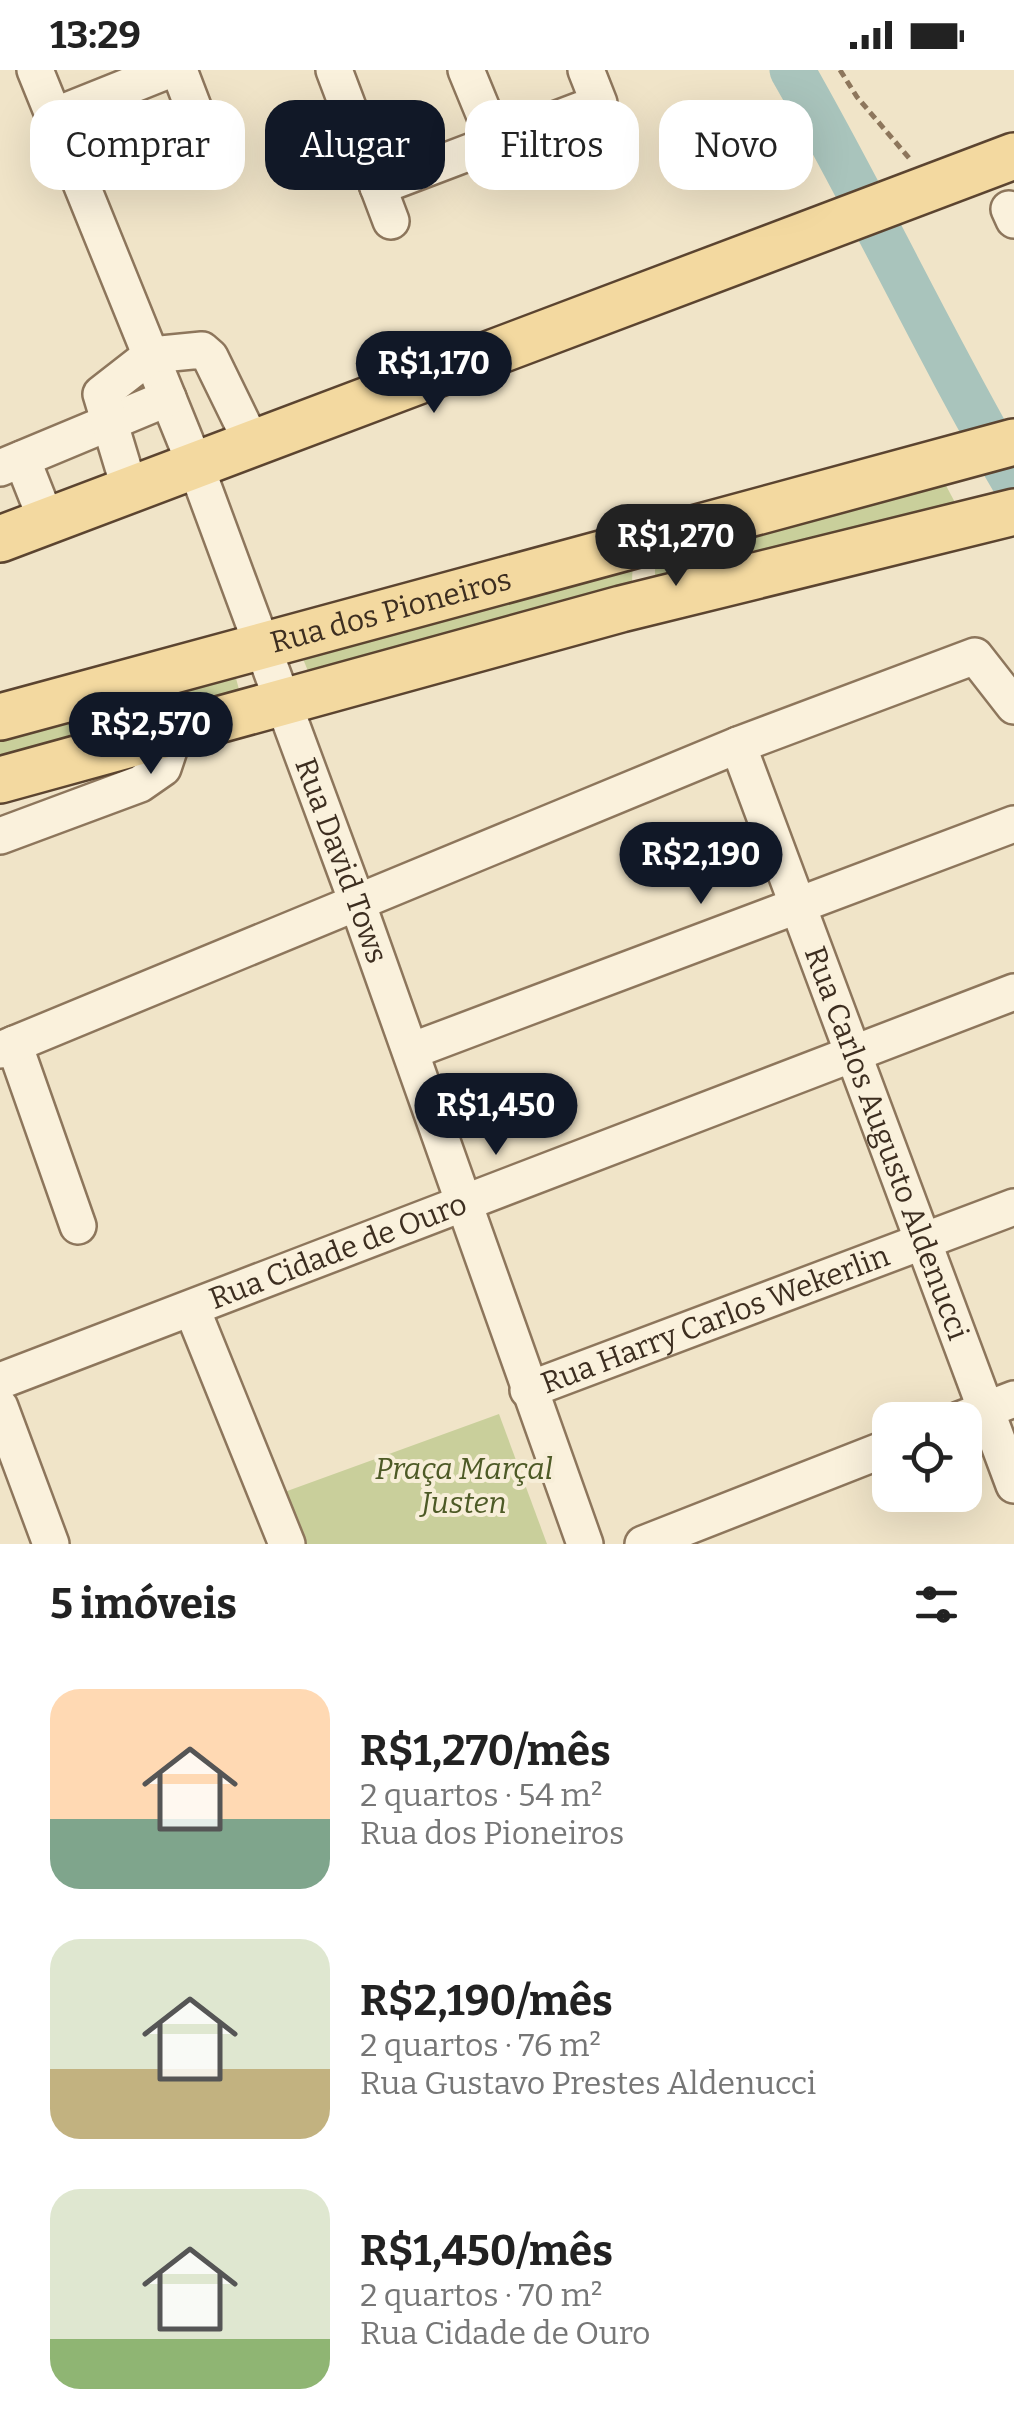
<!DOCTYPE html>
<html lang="pt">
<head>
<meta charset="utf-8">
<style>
  :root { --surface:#fff; --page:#f6f6f6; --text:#222; --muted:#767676; --accent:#111827 }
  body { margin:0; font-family:Bitter,serif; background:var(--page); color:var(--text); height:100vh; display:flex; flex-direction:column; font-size:38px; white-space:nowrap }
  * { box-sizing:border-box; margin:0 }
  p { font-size:32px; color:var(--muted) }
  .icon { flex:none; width:55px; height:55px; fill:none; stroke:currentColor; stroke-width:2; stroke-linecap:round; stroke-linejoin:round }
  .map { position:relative; height:1474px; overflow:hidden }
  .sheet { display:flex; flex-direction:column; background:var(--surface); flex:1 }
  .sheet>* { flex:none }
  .top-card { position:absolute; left:30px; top:30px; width:955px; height:90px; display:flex; gap:20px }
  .fabs { position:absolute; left:872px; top:1332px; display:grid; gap:20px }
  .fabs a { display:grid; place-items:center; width:110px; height:110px; border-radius:20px; background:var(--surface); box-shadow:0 10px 40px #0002; font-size:50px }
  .price { position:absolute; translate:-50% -85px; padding:0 22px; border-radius:35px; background:var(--accent); color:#fff; font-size:32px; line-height:65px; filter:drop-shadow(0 2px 5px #0008) }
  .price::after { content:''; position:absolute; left:50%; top:60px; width:30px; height:22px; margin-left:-15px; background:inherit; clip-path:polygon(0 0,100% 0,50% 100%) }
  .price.selected { background:#222; color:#fff }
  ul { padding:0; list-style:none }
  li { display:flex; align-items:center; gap:30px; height:250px; padding:0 50px }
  li span { display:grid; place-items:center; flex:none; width:280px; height:200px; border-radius:30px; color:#555 }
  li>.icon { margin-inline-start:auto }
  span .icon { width:120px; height:120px; fill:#fffc; stroke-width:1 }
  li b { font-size:42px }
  h2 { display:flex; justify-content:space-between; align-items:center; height:120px; padding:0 50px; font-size:42px }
  .chip { padding:0 35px; border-radius:30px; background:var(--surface); box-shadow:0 10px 40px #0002; font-size:35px; line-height:90px }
  .chip.selected { background:var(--accent); color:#fff }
  .status { display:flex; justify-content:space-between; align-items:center; height:70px; padding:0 50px; background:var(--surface); direction:ltr }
  .status svg { height:28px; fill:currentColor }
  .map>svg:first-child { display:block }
</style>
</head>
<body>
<div class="status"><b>13:29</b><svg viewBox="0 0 49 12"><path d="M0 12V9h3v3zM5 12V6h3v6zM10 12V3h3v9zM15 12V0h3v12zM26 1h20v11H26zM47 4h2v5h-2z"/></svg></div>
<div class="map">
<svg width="1014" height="1474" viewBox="0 0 1014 1474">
  <rect width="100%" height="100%" fill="#f0e4c8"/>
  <!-- green -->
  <g fill="#c9cf9b">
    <polygon points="941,406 960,442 655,509 655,488"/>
    <polygon points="633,487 632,512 622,522 312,611 297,574"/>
    <polygon points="231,589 243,635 0,697 0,654"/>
    <polygon points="499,1344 547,1474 297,1474 279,1424"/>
  </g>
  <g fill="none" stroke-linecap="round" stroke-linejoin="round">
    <!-- river -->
    <path stroke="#a9c4bc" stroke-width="45" d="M792 0C870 136 935 277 1014 412"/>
    <!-- minor casing -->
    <g stroke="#8d765c" stroke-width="40">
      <g id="minor">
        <path id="s1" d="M35 0 196 397 357 832 585 1474"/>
        <polyline points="179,0 216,97"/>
        <polyline points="334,0 391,151"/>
        <polyline points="466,0 496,73"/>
        <polyline points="54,46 169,0"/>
        <polyline points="378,117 599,33 586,0"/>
        <polyline points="1009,139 1014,150"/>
        <polyline points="22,389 47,452"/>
        <polyline points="0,398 168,328"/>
        <polyline points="130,420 101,324 151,285 202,280 210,287 253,375"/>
        <path id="s2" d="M738 675 1014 1415"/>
        <polyline points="0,766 140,714 163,698 175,662"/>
        <polyline points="14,974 78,1156"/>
        <polyline points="0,980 738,675 975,586 1014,636"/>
        <polyline points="411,981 1014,754"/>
        <polyline points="192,1239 287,1474"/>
        <path id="s3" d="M0 1311 1014 922"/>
        <path id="s4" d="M528 1320 1014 1137"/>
        <polyline points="0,1337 51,1474"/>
        <polyline points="959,1350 1014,1329"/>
        <polyline points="643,1474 890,1377"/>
      </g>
    </g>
    <!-- major casing -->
    <g stroke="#5b4430" stroke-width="50">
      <g id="major">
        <polyline points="0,469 1014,86"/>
        <path id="s5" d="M0 647 1014 372"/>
        <polyline points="0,710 621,539 1014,442"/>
      </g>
    </g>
    <!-- path -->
    <polyline stroke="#8d765c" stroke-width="5" stroke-dasharray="8 5" stroke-linecap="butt" points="840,0 857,27 909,88"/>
    <!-- minor -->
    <use href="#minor" stroke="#faf1dc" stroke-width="35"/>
    <!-- major -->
    <use href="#major" stroke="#f3d9a0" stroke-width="45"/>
  </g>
  <g text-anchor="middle" stroke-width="8" stroke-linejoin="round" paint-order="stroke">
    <!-- street labels -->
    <g font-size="30" fill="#3d2e20" stroke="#f7eed8">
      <text dy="10" stroke="none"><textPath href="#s5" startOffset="405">Rua dos Pioneiros</textPath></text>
      <text dy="10" stroke="none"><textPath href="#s1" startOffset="848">Rua David Tows</textPath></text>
      <text dy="10" stroke="none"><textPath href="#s2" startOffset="425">Rua Carlos Augusto Aldenucci</textPath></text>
      <text dy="10" stroke="none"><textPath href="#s3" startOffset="362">Rua Cidade de Ouro</textPath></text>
      <text dy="10" stroke="none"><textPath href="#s4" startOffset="200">Rua Harry Carlos Wekerlin</textPath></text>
    </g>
    <!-- park labels -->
    <g font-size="30" font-style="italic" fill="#4d5a26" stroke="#f7eed8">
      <text x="464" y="1409">Praça Marçal<tspan x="464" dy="34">Justen</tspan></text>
    </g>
  </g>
</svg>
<div class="fabs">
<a><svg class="icon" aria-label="locate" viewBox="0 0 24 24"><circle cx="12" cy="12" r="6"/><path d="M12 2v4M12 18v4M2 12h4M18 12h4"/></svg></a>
</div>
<b class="price" style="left:434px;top:346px">R$1,170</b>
<b class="price selected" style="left:676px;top:519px">R$1,270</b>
<b class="price" style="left:151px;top:707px">R$2,570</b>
<b class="price" style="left:701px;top:837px">R$2,190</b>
<b class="price" style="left:496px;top:1088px">R$1,450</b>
<div class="top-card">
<a class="chip">Comprar</a>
<a class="chip selected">Alugar</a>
<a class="chip">Filtros</a>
<a class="chip">Novo</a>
</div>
</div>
<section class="sheet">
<h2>5 imóveis<svg class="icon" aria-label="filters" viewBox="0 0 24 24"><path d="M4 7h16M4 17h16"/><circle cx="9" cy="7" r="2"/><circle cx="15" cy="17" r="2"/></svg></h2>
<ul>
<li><span style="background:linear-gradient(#ffd9b3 65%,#7fa58c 0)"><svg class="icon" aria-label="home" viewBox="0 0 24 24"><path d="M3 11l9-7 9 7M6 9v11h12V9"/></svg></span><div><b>R$1,270/mês</b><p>2 quartos · 54 m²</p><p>Rua dos Pioneiros</p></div></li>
<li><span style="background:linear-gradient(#dfe7d0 65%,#c2b280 0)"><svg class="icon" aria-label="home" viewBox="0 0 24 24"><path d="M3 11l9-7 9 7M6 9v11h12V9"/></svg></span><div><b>R$2,190/mês</b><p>2 quartos · 76 m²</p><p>Rua Gustavo Prestes Aldenucci</p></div></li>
<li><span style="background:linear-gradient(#dfe7d0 75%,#8fb573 0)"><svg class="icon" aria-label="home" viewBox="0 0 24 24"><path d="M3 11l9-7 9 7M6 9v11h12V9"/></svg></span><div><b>R$1,450/mês</b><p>2 quartos · 70 m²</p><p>Rua Cidade de Ouro</p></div></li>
</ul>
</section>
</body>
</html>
